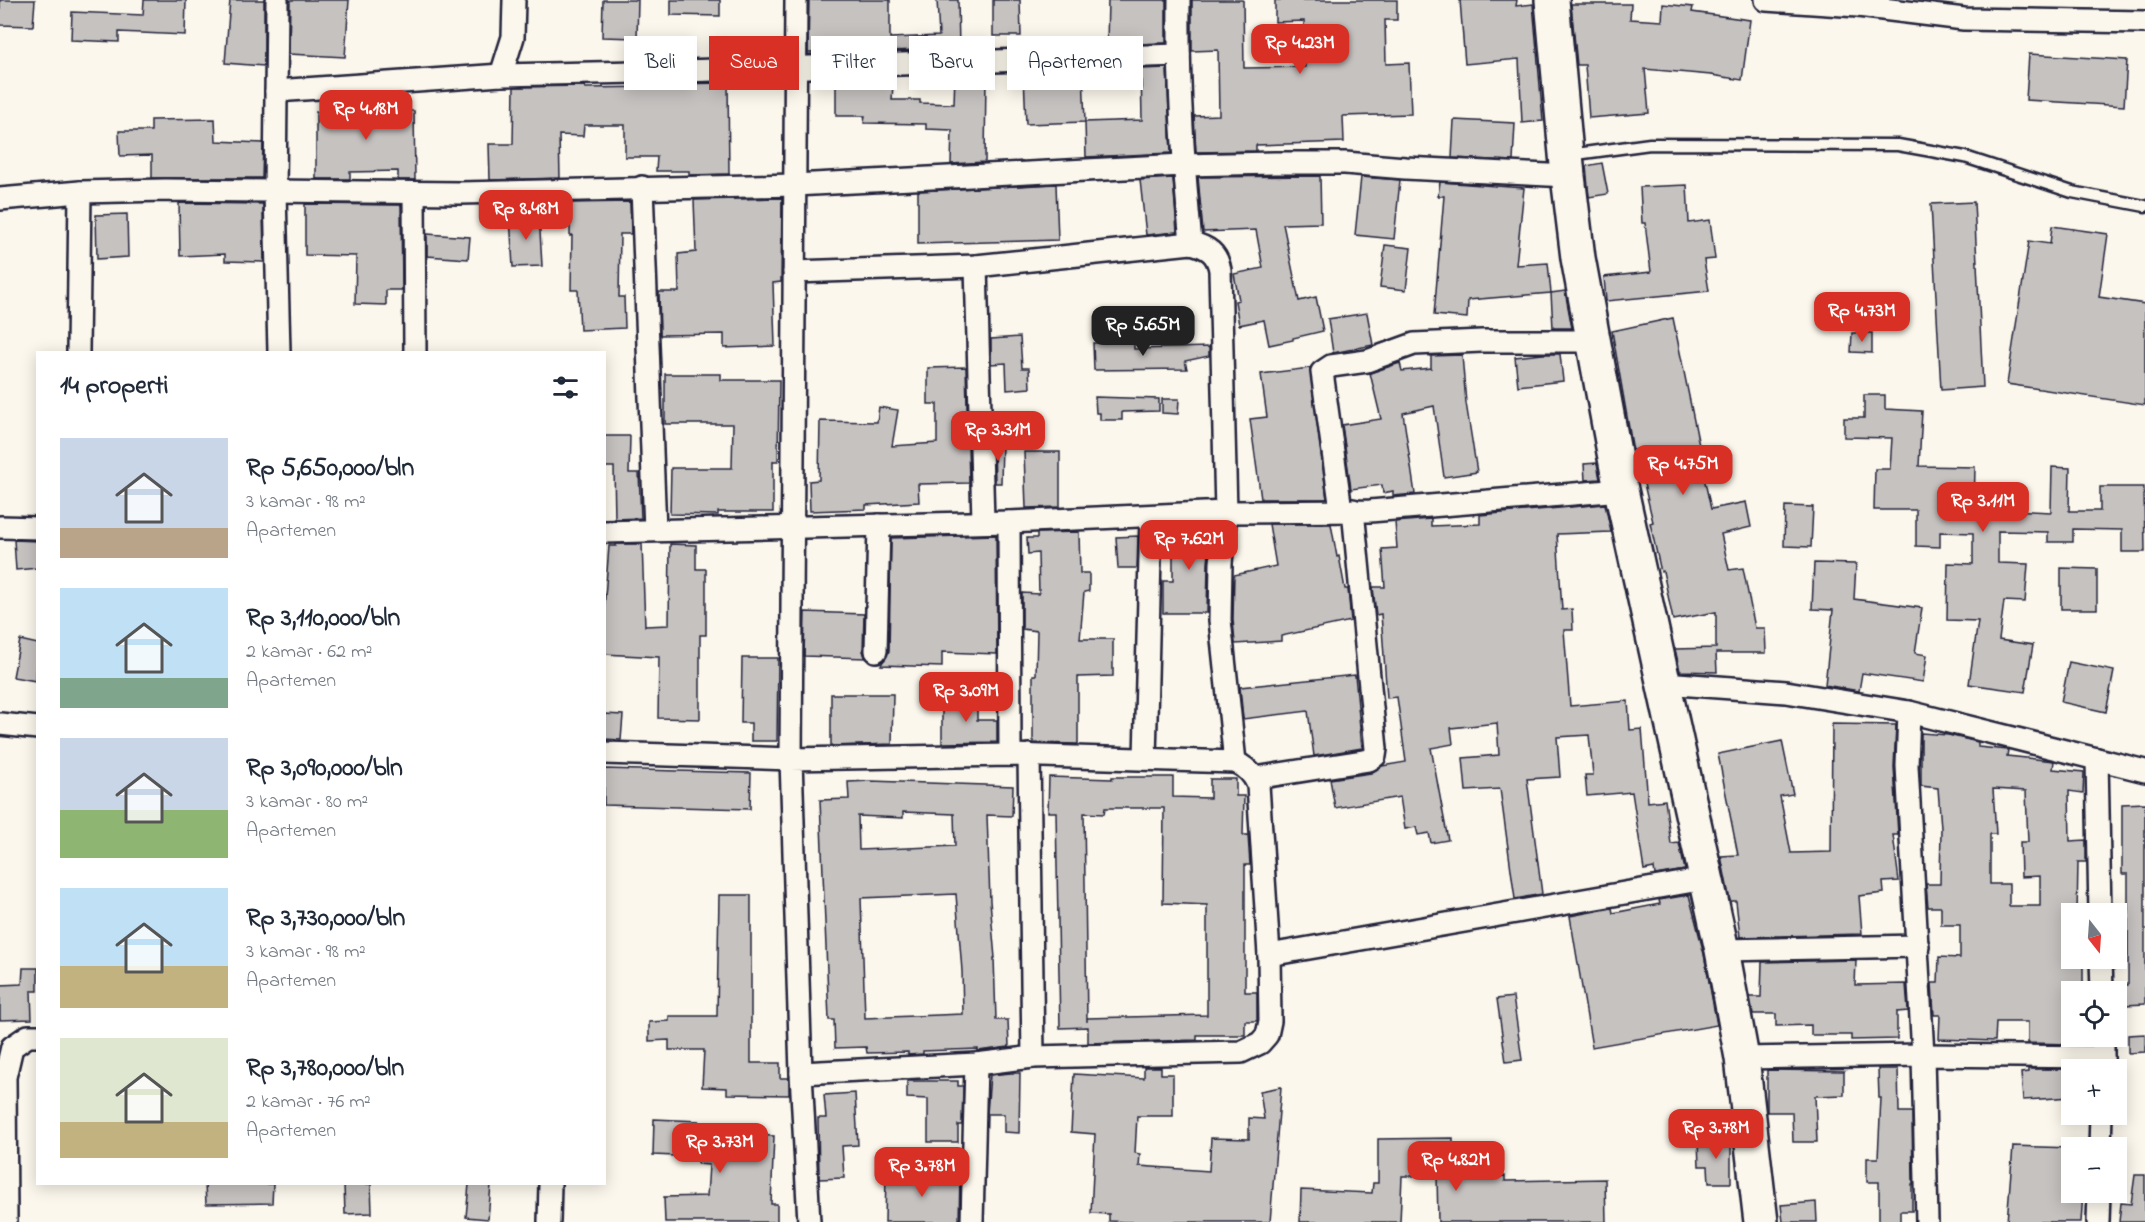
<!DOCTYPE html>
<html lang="id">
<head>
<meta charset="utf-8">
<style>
  :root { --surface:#fff; --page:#f6f6f7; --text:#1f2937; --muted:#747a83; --accent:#d93025 }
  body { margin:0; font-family:"Indie Flower",sans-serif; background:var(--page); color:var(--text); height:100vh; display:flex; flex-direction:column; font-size:22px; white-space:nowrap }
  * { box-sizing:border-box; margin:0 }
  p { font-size:20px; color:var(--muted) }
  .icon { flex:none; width:33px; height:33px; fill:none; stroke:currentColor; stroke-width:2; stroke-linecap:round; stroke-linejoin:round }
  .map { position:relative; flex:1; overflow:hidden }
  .details { position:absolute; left:36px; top:351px; width:570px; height:834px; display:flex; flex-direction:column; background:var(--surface); border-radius:0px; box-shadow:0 3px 15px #0003 }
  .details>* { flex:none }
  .guide { position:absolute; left:624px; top:36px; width:570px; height:54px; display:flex; gap:12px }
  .needle { width:39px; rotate:163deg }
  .tools { position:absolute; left:2061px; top:903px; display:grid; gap:12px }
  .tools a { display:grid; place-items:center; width:66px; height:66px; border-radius:0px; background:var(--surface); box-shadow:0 3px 15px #0003; font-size:30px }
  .price { position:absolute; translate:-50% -51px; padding:0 14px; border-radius:12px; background:var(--accent); color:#fff; font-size:20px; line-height:39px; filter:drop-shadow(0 2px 3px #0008) }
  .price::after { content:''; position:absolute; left:50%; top:36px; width:18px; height:14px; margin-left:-9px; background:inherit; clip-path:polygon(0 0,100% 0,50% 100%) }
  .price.on { background:#222; color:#fff }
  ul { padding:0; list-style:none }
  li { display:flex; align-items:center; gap:18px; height:150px; padding:0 24px }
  li span { display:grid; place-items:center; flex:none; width:168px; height:120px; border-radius:0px; color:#555 }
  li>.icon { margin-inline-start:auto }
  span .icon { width:72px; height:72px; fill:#fffc; stroke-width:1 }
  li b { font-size:26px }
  h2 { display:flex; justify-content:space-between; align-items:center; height:72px; padding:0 24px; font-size:26px }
  .pill { padding:0 21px; border-radius:0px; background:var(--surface); box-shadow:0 3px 15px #0003; font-size:21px; line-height:54px }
  .pill.on { background:var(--accent); color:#fff }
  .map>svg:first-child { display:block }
</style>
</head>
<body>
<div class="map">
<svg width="2145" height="1222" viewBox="0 0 2145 1222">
  <rect width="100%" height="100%" fill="#fbf7ec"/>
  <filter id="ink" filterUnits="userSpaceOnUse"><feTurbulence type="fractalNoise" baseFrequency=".0167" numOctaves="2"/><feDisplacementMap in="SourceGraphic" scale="12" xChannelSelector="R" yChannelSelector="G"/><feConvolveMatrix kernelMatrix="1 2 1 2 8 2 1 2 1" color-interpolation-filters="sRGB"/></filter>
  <g filter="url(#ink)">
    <!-- building -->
    <g fill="#c6c2c0" stroke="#22223b" stroke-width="1.5" fill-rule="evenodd">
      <polygon points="0,0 35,0 33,26 0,25"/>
      <polygon points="144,0 186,0 185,35 119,32 119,42 71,40 72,12 143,15"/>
      <polygon points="230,0 264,0 264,66 225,63"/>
      <polygon points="290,0 349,0 345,57 289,54"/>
      <polygon points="603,0 638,0 637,38 602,37"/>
      <polygon points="671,0 720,0 720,16 671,15"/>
      <polygon points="809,0 890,0 890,38 939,36 937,0 958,0 959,49 808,53"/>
      <polygon points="993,0 1020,0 1021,36 993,36"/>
      <polygon points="1108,0 1166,0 1166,43 1107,45"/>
      <polygon points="1192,0 1243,0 1244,68 1305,67 1304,21 1275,22 1275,0 1397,0 1397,20 1385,20 1386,64 1409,63 1411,114 1343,116 1344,142 1256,145 1256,151 1196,152 1194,116 1219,115 1218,50 1192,51"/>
      <polygon points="1460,0 1517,0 1516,6 1533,4 1543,121 1522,123 1519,59 1465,64"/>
      <polygon points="1571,4 1631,4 1630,19 1662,21 1663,4 1693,7 1692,12 1750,20 1742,80 1711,75 1645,69 1649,113 1589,118 1585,65 1577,65"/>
      <polygon points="2029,54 2127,60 2124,106 2026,100"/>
      <polygon points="1167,68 1171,153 1086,157 1085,122 1142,120 1141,69"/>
      <polygon points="1083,73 1085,122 1026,124 1024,75"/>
      <polygon points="986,74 985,162 951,164 952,130 926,129 926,124 864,123 865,116 836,116 836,83 893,84 892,100 920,100 920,103 954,104 955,75"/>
      <polygon points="728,83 729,174 689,175 689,171 656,171 657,157 625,157 625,125 584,125 583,136 559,135 560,178 490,180 489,144 513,144 514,87 585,86 585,88 657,87 657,84"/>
      <polygon points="400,101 400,111 414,111 415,180 398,180 398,171 350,172 350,179 316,179 316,112 355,112 355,102"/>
      <polygon points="215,119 216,141 263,143 262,178 152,178 152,155 120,156 119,131 151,131 151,120"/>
      <polygon points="1454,120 1515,123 1513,161 1452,158"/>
      <polygon points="1602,163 1608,194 1589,197 1586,166"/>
      <polygon points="1320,176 1321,223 1283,224 1299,301 1316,297 1323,331 1293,338 1293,340 1269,345 1264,320 1239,325 1235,301 1239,300 1234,274 1263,268 1256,230 1203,232 1198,177"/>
      <polygon points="1361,177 1400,180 1394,239 1355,235"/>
      <polygon points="1173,178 1177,232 1146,235 1140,180"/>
      <polygon points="1440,182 1524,188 1516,265 1548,263 1551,293 1468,300 1467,318 1434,315 1444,196 1438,196"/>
      <polygon points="1056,184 1058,240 918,244 918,191"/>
      <polygon points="1687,185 1689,223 1710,220 1715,259 1704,260 1709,291 1606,301 1604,277 1651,272 1645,223 1642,223 1640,187"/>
      <polygon points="782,198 781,282 773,283 775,346 724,348 724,334 660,335 659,292 679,292 678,254 696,252 694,200"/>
      <polygon points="630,202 631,234 620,234 619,297 624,297 625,328 580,330 578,290 571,290 572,235 570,236 570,203"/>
      <polygon points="1974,202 1983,387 1941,390 1931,204"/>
      <polygon points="179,203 263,204 264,262 225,261 225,254 180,256"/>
      <polygon points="305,204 401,205 402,290 386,290 386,305 355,304 356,256 305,255"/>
      <polygon points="127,214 128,257 97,259 96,215"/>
      <polygon points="539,214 542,266 513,267 510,216"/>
      <polygon points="2052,226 2108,234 2099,297 2145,304 2145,405 2007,384 2029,241 2050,244"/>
      <polygon points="427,234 470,237 468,259 427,256"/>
      <polygon points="1385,245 1411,248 1406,290 1380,287"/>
      <polygon points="1565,291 1572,328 1553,328 1551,293"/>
      <polygon points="1367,313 1373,345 1333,353 1328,319"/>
      <polygon points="1673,318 1701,455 1699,455 1711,509 1746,502 1751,527 1721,534 1729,570 1743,568 1755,628 1765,628 1766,653 1716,653 1717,672 1680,671 1675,649 1716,648 1716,612 1673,620 1663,571 1661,572 1650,523 1653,522 1640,467 1636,468 1612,331"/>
      <polygon points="1852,333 1872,333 1872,353 1851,352"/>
      <polygon points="1020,337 1022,368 1029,368 1030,388 1007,390 1006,363 991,364 991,339"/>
      <polygon points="1134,341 1134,349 1209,347 1209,356 1185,361 1187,369 1094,370 1093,343"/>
      <polygon points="1543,354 1560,354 1563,381 1518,386 1515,357"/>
      <polygon points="1462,355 1466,403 1477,472 1444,477 1434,406 1403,413 1415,494 1393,496 1393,491 1383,493 1382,485 1351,489 1342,425 1381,419 1370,373 1400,363 1402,371 1431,368 1431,356"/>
      <polygon points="966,367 969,483 918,484 919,502 866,505 866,509 810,511 809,481 819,480 820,421 877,422 879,407 898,410 892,446 937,443 937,404 928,404 928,368"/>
      <polygon points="1310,368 1327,499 1261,499 1250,419 1267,417 1261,374"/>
      <polygon points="665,374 721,374 721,380 779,380 778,461 773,461 773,512 718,512 718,515 670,514 671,468 732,468 733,424 665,424"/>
      <polygon points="1864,395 1885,395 1885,409 1922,411 1919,466 1975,467 1974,508 2051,512 2052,467 2070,468 2069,511 2100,511 2100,487 2144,487 2145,552 2122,552 2122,530 2073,529 2073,542 2048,542 2048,532 1998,531 1998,563 2028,564 2025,602 2004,601 1999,640 2033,645 2025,692 1969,684 1978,621 1947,620 1948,563 1973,564 1973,533 1940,532 1940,547 1916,546 1916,510 1874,510 1875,469 1890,469 1892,438 1844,437 1844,418 1864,418"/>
      <polygon points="1095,397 1159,399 1159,411 1122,412 1122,420 1100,420 1100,413 1096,413"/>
      <polygon points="1162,399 1179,399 1178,414 1162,413"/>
      <polygon points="604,436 630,436 629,473 639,473 641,518 615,519 614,467 604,467"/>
      <polygon points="994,443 1002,443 1001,483 995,483"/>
      <polygon points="1024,452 1060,452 1060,507 1026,508"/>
      <polygon points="1597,463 1600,479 1585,480 1584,464"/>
      <polygon points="1605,504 1611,532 1557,534 1562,610 1572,609 1573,630 1564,630 1570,706 1628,701 1630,730 1642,729 1648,802 1665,800 1671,844 1679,843 1685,870 1655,875 1654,868 1644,870 1632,792 1587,796 1585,775 1593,775 1589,735 1557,737 1560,777 1527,779 1542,894 1515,899 1500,789 1466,791 1463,758 1499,755 1497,723 1451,728 1453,744 1431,748 1448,840 1431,843 1429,833 1418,835 1416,827 1405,829 1400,797 1335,808 1330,779 1371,773 1382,766 1406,762 1397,697 1387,698 1381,614 1376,615 1373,587 1385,587 1382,549 1397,548 1395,522 1431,519 1431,526 1480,524 1480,515"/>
      <polygon points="1785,506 1813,507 1811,547 1784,546"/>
      <polygon points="1269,524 1331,524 1337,557 1339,556 1345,589 1348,589 1351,621 1281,636 1281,641 1235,644 1233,619 1234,575 1276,566"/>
      <polygon points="1212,526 1208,563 1207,613 1163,613 1163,581 1173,581 1173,527"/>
      <polygon points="1079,532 1080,573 1089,573 1089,591 1084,592 1080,639 1113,639 1113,676 1078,677 1078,744 1033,743 1033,675 1036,675 1037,631 1022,629 1022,593 1039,594 1038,553 1028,554 1027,538 1037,538 1037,533"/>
      <polygon points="996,535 997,654 942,652 942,667 881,665 889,651 891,538"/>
      <polygon points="1138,536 1137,568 1118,568 1116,537"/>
      <polygon points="14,540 38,541 38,568 16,570"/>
      <polygon points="616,544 642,544 645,626 669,625 670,544 696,545 696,569 706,569 706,635 700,635 700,719 658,718 659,657 604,654 604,610 609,546 616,546"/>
      <polygon points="1814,563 1856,564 1854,599 1922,608 1915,653 1927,655 1923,682 1862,673 1859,691 1825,685 1833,610 1812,609"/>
      <polygon points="2061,568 2097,569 2097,609 2061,609"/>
      <polygon points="805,612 864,614 863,651 866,658 804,656"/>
      <polygon points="20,640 38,644 36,681 13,677"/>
      <polygon points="742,658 778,658 777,741 751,741 751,723 741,723"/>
      <polygon points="2069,662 2114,671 2106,712 2061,702"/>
      <polygon points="1355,675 1362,748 1314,756 1308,711 1243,719 1240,687"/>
      <polygon points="831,694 893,694 892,744 831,746"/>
      <polygon points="942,699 977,699 977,720 997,720 997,742 942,743"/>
      <polygon points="604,714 623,715 621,740 604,739"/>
      <polygon points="1832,724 1896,725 1894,767 1898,835 1893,835 1899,881 1883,882 1884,893 1859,896 1862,934 1740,937 1736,901 1730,901 1721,856 1738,855 1718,754 1782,741 1793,794 1780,796 1791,853 1831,852"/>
      <path d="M1921 733 1948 735 1978 742V747L2008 750 2007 756 2054 761 2053 769 2084 772 2083 793 2069 791 2070 841 2086 840V862H2078L2077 914H2072V958H2083V990H2072V1044L2028 1043V1022H1996L1995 1041 1939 1039 1940 1015H1934L1932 983H1938L1939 957 1960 958V925H1941V907H1928L1926 884H1940L1941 828 1938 788 1921 786ZM1993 789 2026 791 2028 842H2020L2021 877 2040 876V906H2009V884H1990V834H1996Z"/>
      <polygon points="604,769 751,773 750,809 604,805"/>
      <path d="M1049 777 1112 779V777H1173V797L1210 798V779H1236V796H1244L1243 835H1248L1250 865H1245V992H1257V1021H1245V1035H1197V1040L1088 1043V1027L1060 1028 1056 812H1048ZM1105 808H1164L1163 903 1207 905V1015L1087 1018V1022L1084 813 1104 814Z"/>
      <path d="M871 781 1013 786 1012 816 987 815 990 901 995 958H994L996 1020H1008L1009 1047 978 1051V1049L923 1051V1054L908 1055V1052L867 1053 866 1047 835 1048 834 1020H829L820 800 849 799 848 782ZM903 812 954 814 955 846 859 850 858 816 903 818ZM956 894 962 971 963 1014 865 1018 861 898Z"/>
      <polygon points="2145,803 2145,1004 2125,1005 2124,985 2128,985 2128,874 2122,874 2122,804"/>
      <polygon points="719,895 751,895 751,1063 780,1063 780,1078 789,1078 789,1095 727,1094 727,1088 702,1087 704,1050 669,1050 669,1040 649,1041 649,1022 669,1021 669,1016 717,1016"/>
      <polygon points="1689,895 1704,954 1717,1025 1592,1047 1570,916 1612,908 1613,913 1660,904 1659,900"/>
      <polygon points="1856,960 1855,985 1906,984 1908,1011 1897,1012 1897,1039 1851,1040 1851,1035 1811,1035 1811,1025 1776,1026 1776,1014 1753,1014 1750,997 1761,997 1762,962"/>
      <polygon points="23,968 38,968 38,991 31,991 32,1019 0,1020 0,985 22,984"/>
      <polygon points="1513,997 1522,1060 1506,1062 1497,999"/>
      <polygon points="2145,1034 2145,1052 2128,1053 2128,1035"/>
      <polygon points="1144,1067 1161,1067 1161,1074 1173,1074 1173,1116 1137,1116 1135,1153 1140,1154 1139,1166 1209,1171 1211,1138 1249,1139 1249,1118 1264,1119 1260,1091 1281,1087 1270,1222 1126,1222 1109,1221 1109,1214 1091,1213 1095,1134 1071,1132 1074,1074 1144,1078"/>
      <polygon points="1878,1069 1898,1069 1899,1112 1912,1112 1913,1184 1912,1184 1912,1211 1900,1211 1900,1222 1879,1222 1879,1182 1867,1182 1867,1158 1878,1158 1881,1098 1879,1098"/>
      <polygon points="2028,1069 2072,1069 2072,1097 2023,1100 2021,1073 2028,1072"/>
      <polygon points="1767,1070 1844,1071 1844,1095 1815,1096 1817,1142 1793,1142 1792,1112 1767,1112"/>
      <polygon points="1011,1073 1020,1073 1019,1133 1004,1132 1004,1114 987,1114 990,1075"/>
      <polygon points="907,1081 958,1081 958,1086 963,1086 962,1125 958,1125 958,1142 928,1142 928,1099 907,1098"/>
      <polygon points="855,1093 858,1145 842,1146 844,1178 819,1179 818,1118 826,1118 824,1095"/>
      <polygon points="654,1119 699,1121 699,1133 774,1136 771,1204 777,1204 777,1222 665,1222 664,1197 707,1196 709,1165 698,1164 698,1157 653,1155"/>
      <polygon points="1453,1138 1453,1177 1505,1176 1505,1181 1605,1179 1606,1222 1438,1222 1437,1176 1402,1176 1400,1222 1300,1222 1301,1190 1372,1193 1373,1183 1378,1183 1378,1139"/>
      <polygon points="1698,1141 1731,1141 1731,1183 1709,1183 1708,1166 1699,1166"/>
      <polygon points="2013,1146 2072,1148 2072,1192 2083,1192 2081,1222 2007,1222"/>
      <polygon points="886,1173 960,1174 959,1222 885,1222"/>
      <polygon points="2135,1175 2145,1175 2145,1222 2119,1222 2121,1203 2131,1204"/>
      <polygon points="205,1184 273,1184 272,1203 206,1204"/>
      <polygon points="344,1184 371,1184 372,1213 345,1214"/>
      <polygon points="469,1184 491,1185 488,1219 466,1217"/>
      <polygon points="1816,1202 1817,1222 1783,1222 1781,1205"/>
    </g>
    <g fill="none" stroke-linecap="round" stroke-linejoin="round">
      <!-- service casing -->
      <g stroke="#22223b" stroke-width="15">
        <polyline id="service" points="1569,155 1650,144 1898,145 1965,157 2072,192 2145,206"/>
      </g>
      <!-- minor casing -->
      <g stroke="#22223b" stroke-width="26">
        <g id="minor">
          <polyline points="277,0 275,192 279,352"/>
          <path d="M1179 0C1178 81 1183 162 1191 243"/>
          <polyline points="1766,0 1858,6 1964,19 2145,22"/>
          <polyline points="501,75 513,37 514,0"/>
          <polyline points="276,91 501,75 682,71 1179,55"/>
          <polyline points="642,187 655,530"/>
          <polyline points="414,193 415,352"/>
          <polyline points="0,199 80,192 165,190 460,193 794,185 1183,165 1275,163 1345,163 1405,168 1568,176"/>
          <polyline points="976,266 983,521"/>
          <path d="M794 272 976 266 1191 243C1208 247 1217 253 1220 270L1226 512 1221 563 1220 620 1235 762"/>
          <polyline points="78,352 80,192"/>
          <polyline points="1341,510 1322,372 1331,366 1367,361 1414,344 1482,341 1592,341"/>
          <polyline points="1009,522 1010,755"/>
          <polyline points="0,527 38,528"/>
          <polyline points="604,532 1009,522 1226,512 1370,511 1621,490"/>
          <polyline points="876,651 879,525"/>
          <polyline points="1664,683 1786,692 1909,712 2145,771"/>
          <polyline points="1909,712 1907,766 1923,1055 1927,1222"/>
          <polyline points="0,724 38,728"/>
          <polyline points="604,753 791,759 796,0"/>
          <polyline points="1145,759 1151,516"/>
          <polyline points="2097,759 2100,914"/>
          <polyline points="1255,778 1369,760 1375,756 1376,749 1353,510"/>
          <polyline points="1722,950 1918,946"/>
          <polyline points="1269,955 1705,879"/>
          <polyline points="2101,958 2102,992"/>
          <polyline points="2103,1036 2103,1069"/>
          <polyline points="1742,1058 1923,1055 2103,1057"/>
          <polyline points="801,1073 976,1064 1033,1057 1029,755"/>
          <polyline points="2100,1148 2101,1114"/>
          <polyline points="6,1222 5,1077 12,1047 28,1036 38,1036"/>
          <polyline points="549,1222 550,1184"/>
          <path d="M809 1222 801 1073 791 759 1010 755 1235 762C1246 767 1253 773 1258 785L1269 955 1270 1021 1267 1035 1260 1043 1241 1052 1033 1057"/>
          <polyline points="972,1222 976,1064"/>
          <polyline points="2098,1222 2099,1192"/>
        </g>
      </g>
      <!-- trunk casing -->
      <g stroke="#22223b" stroke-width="38">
        <polyline id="trunk" points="1552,0 1568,176 1578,258 1621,490 1722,950 1742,1058 1761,1222"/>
      </g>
      <!-- service -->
      <use href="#service" stroke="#fbf7ec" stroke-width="10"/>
      <!-- minor -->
      <use href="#minor" stroke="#fbf7ec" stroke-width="21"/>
      <!-- trunk -->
      <use href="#trunk" stroke="#fbf7ec" stroke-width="33"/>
    </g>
  </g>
</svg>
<div class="tools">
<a><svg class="needle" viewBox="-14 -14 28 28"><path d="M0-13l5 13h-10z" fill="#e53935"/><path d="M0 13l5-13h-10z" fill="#747a83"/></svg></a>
<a><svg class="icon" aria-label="locate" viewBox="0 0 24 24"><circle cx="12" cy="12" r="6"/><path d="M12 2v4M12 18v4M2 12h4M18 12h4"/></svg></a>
<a>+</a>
<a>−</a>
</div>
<b class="price" style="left:1300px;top:75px">Rp 4.23M</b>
<b class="price" style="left:366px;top:141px">Rp 4.18M</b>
<b class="price" style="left:526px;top:241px">Rp 8.48M</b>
<b class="price" style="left:1862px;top:343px">Rp 4.73M</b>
<b class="price on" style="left:1143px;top:357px">Rp 5.65M</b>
<b class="price" style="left:998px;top:462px">Rp 3.31M</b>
<b class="price" style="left:1683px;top:496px">Rp 4.75M</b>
<b class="price" style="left:1983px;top:533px">Rp 3.11M</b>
<b class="price" style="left:1189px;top:571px">Rp 7.62M</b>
<b class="price" style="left:966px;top:723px">Rp 3.09M</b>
<b class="price" style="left:1716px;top:1160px">Rp 3.78M</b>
<b class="price" style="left:720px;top:1174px">Rp 3.73M</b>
<b class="price" style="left:1456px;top:1192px">Rp 4.82M</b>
<b class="price" style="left:922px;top:1198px">Rp 3.78M</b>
<div class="guide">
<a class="pill">Beli</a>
<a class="pill on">Sewa</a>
<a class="pill">Filter</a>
<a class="pill">Baru</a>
<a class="pill">Apartemen</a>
</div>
<section class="details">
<h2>14 properti<svg class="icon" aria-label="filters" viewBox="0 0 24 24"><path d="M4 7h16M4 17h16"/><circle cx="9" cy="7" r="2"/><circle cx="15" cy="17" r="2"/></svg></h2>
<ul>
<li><span style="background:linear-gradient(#c9d6e8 75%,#b9a48a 0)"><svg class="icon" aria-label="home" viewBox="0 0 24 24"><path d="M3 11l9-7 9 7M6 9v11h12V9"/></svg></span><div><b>Rp 5,650,000/bln</b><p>3 kamar · 98 m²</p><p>Apartemen</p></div></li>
<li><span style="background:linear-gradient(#bfe0f5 75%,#7fa58c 0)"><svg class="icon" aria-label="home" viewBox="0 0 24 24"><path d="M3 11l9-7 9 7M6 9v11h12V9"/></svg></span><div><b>Rp 3,110,000/bln</b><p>2 kamar · 62 m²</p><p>Apartemen</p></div></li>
<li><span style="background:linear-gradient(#c9d6e8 60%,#8fb573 0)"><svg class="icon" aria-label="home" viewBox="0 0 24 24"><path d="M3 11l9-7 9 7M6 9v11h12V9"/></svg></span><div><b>Rp 3,090,000/bln</b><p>3 kamar · 80 m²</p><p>Apartemen</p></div></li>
<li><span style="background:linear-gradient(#bfe0f5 65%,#c2b280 0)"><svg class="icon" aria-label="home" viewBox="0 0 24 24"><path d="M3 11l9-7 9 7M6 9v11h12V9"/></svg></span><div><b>Rp 3,730,000/bln</b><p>3 kamar · 98 m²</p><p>Apartemen</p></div></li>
<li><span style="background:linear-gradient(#dfe7d0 70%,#c2b280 0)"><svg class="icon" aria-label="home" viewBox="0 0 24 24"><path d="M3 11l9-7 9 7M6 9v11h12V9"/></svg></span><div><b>Rp 3,780,000/bln</b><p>2 kamar · 76 m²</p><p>Apartemen</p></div></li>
</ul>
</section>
</div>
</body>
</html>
